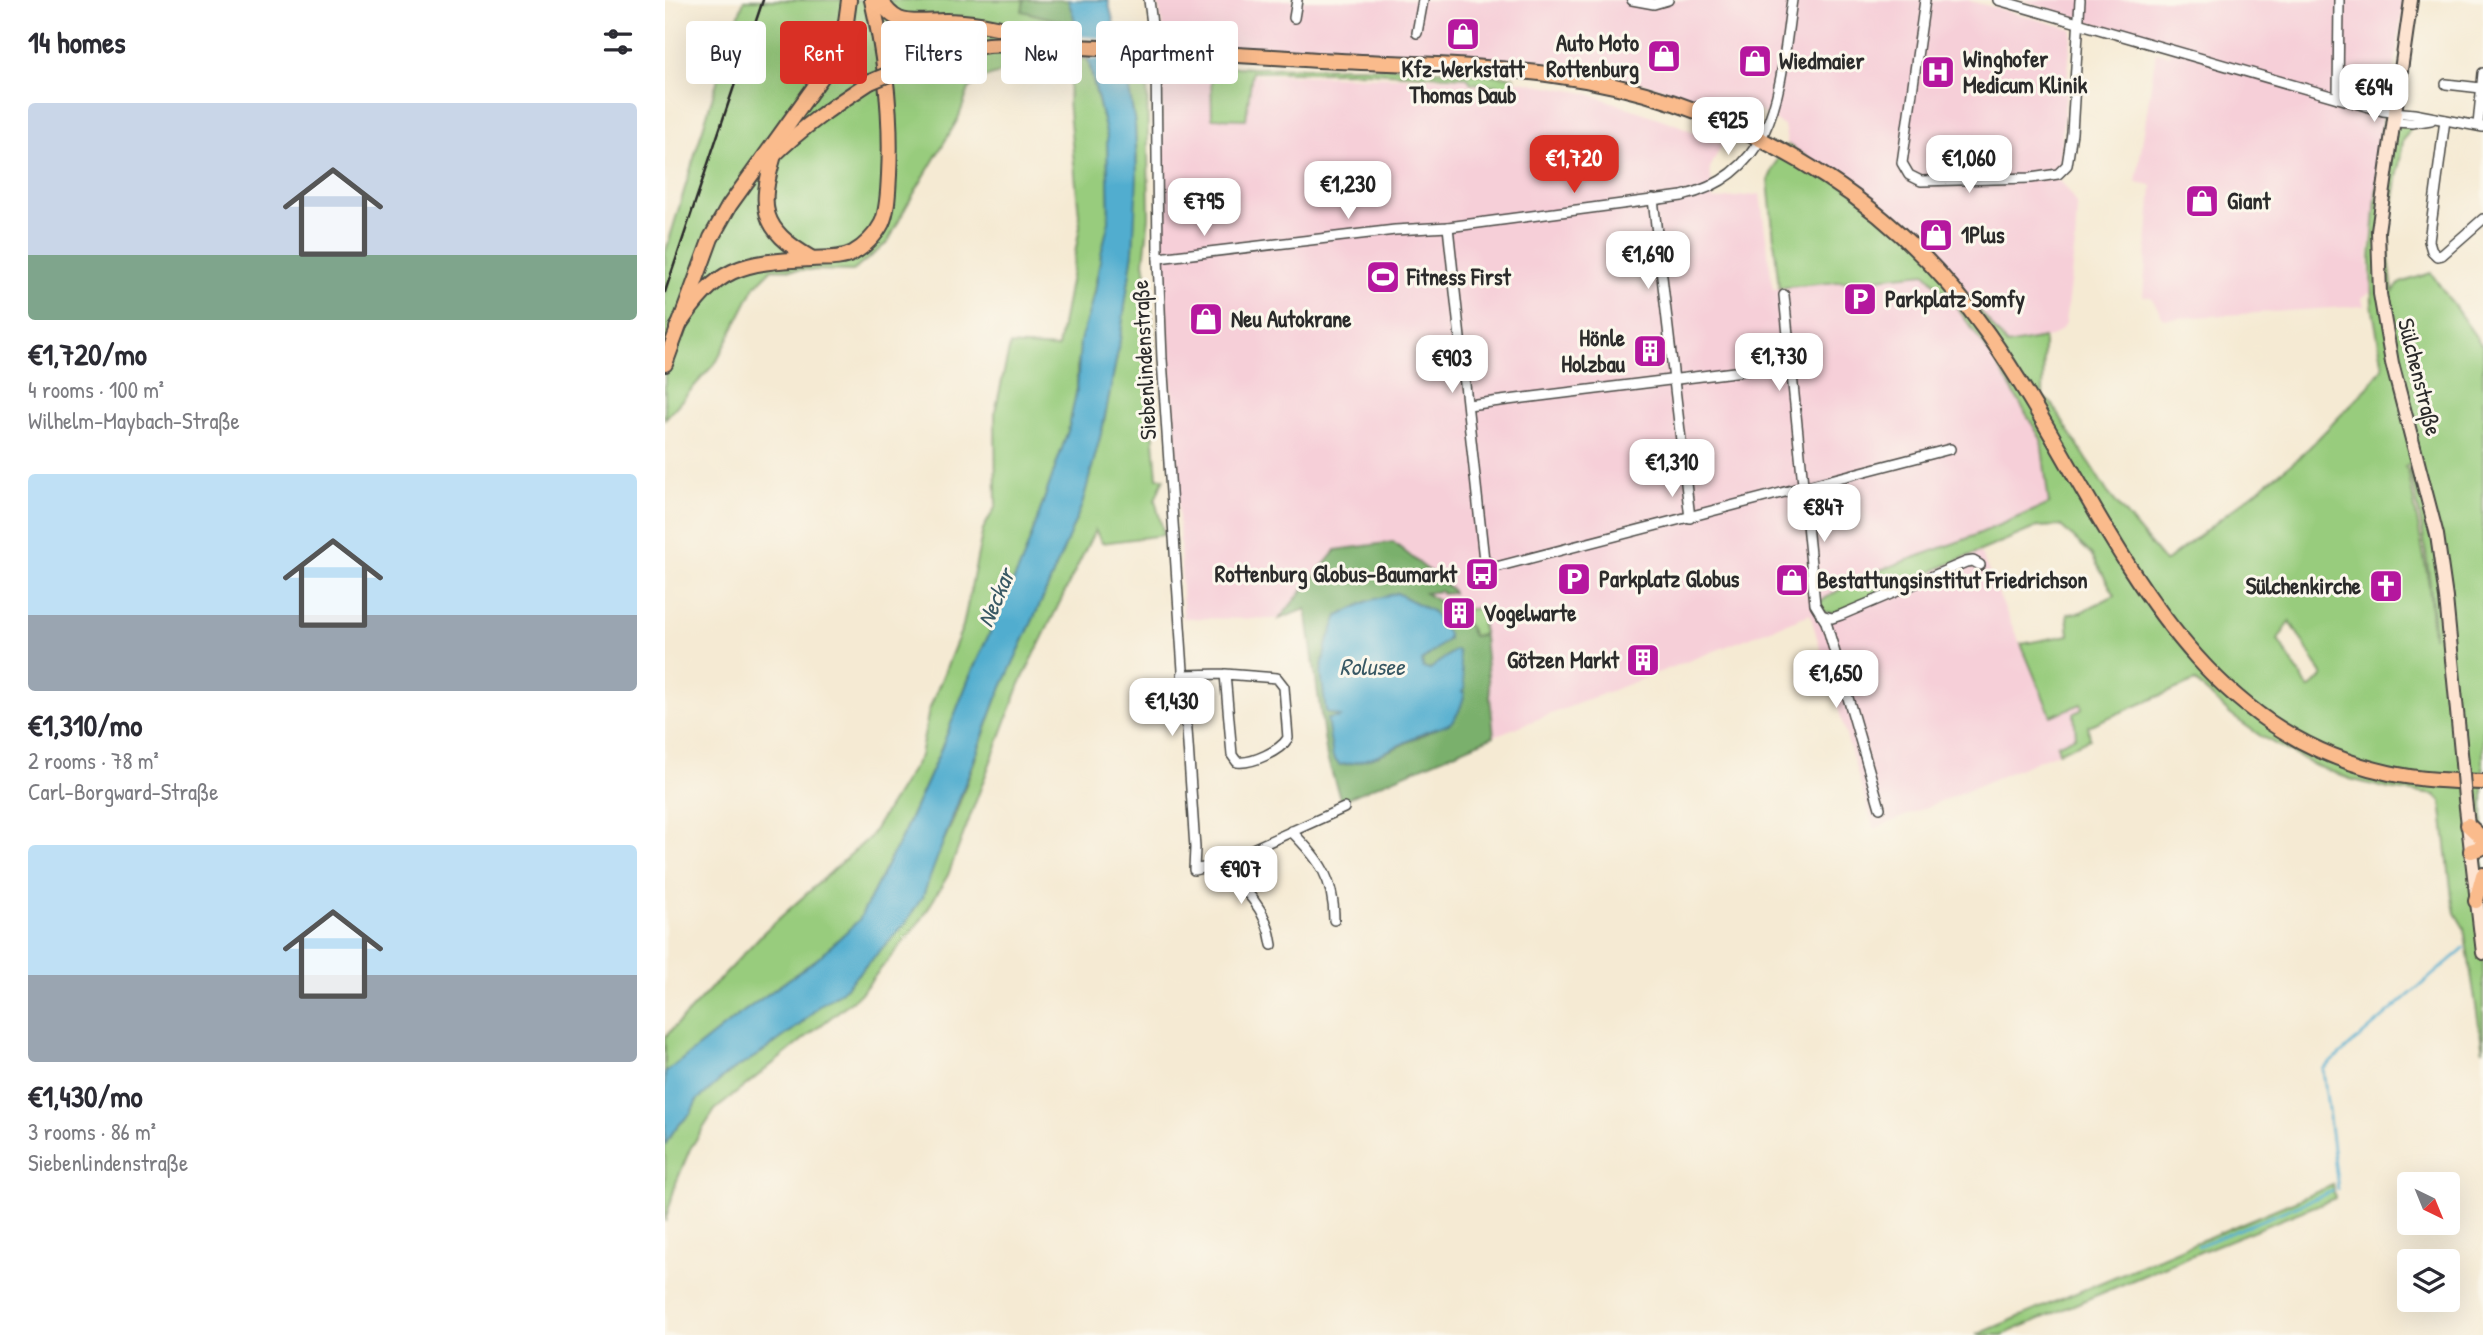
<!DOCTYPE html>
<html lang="en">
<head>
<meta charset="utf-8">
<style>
  :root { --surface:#fff; --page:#f2f2f3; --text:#2b2b33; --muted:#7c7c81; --accent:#d93025 }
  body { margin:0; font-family:"Patrick Hand",sans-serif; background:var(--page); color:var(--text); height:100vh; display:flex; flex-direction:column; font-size:26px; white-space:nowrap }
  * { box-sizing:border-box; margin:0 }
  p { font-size:23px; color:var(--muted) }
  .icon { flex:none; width:38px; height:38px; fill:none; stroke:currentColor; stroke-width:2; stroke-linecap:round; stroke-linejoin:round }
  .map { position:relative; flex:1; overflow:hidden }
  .side { display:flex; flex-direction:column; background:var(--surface); width:665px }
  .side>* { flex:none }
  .banner { position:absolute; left:21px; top:21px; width:665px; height:63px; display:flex; gap:14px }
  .needle { width:46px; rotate:137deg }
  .tools { position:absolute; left:1732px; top:1172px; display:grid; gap:14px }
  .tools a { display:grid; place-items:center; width:63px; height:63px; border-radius:7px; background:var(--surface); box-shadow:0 7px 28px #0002; font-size:35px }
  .price { position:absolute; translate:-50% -60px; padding:0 16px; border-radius:14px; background:#fff; color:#222; font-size:23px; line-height:46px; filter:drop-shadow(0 2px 4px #0008) }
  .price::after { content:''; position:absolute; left:50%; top:42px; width:21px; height:16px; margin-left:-10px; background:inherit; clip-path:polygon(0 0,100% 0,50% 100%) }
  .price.on { background:var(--accent); color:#fff }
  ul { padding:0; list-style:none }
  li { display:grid; align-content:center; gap:14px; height:371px; padding:0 28px }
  li span { display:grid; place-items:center; height:217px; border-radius:7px; color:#555 }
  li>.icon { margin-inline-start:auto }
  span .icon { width:126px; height:126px; fill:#fffc; stroke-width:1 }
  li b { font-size:30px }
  h2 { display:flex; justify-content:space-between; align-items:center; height:84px; padding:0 28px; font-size:30px }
  .chip { padding:0 24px; border-radius:7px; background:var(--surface); box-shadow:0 7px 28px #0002; font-size:24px; line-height:63px }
  .chip.on { background:var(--accent); color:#fff }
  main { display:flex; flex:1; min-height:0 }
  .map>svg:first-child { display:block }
</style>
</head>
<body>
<main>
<section class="side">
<h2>14 homes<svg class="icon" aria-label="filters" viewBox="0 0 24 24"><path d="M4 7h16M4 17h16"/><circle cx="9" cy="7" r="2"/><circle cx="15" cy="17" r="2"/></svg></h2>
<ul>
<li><span style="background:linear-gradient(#c9d6e8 70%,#7fa58c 0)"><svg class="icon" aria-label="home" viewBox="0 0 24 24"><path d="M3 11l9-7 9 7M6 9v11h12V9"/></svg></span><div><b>€1,720/mo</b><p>4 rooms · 100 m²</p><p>Wilhelm-Maybach-Straße</p></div></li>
<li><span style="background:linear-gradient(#bfe0f5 65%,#9aa5b1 0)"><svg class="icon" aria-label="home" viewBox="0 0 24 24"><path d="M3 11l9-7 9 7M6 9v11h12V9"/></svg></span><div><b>€1,310/mo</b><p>2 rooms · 78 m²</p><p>Carl-Borgward-Straße</p></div></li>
<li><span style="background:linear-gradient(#bfe0f5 60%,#9aa5b1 0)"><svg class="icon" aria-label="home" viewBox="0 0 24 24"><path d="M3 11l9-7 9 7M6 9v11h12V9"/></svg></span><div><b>€1,430/mo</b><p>3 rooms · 86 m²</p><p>Siebenlindenstraße</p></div></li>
</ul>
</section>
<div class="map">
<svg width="1818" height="1335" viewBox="0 0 1818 1335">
  <rect width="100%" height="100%" fill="#fbf7ec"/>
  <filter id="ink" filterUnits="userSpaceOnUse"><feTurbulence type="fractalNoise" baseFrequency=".0143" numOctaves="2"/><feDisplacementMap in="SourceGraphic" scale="14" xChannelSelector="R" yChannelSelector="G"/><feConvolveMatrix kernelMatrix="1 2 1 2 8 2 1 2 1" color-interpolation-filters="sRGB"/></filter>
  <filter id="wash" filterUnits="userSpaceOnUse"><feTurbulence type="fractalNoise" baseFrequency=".00686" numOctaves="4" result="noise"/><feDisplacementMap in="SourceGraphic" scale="28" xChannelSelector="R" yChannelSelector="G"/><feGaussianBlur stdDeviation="1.57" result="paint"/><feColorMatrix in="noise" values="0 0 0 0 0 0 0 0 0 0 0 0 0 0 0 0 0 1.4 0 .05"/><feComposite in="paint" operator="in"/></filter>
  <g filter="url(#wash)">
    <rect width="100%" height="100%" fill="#f5ead3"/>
    <!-- built -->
    <g fill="#f6cfd8">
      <polygon points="492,0 1302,0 1407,29 1394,163 1389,169 1392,179 1403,190 1412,206 1410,244 1400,323 1397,329 1386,337 1342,345 1287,275 1234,222 1165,172 1123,145 1119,126 1094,111 1077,118 1006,91 938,73 856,64 515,45 500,36"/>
      <polygon points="1356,0 1739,0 1703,259 1706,291 1697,298 1699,306 1499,319 1486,297 1478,296 1487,186 1471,183 1491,52 1504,55 1505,44 1417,20"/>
      <polygon points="497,73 844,79 921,93 1008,123 1057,144 1045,168 1048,200 1095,194 1108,289 1260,273 1288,302 1330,361 1376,439 1384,505 1301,539 1317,556 1386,716 1416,703 1417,709 1409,714 1411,736 1392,745 1394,752 1209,829 1145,614 829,736 816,609 789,611 759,593 770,590 787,594 671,550 614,619 518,618 511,444 497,249"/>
    </g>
    <!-- green -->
    <g fill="#98cc7d" stroke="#627c54" stroke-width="2" fill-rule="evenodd">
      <polygon points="79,0 359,0 358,11 396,21 405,35 409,58 423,59 442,137 444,221 412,368 412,389 403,431 358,560 305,676 274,754 238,834 194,920 152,959 71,1017 0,1073 0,1037 100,931 205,837 255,756 264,710 298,626 318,529 331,506 330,412 345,345 393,348 415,226 403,101 408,59 392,73 344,70 312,80 304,89 293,119 241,207 223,242 188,271 107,269 90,286 52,361 0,419 0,254 58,62"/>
      <path d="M458 61C472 61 476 69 482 81L484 217 479 262 487 315 491 403 488 428 492 478H499L490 500 499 535 437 543 430 530 355 684 283 875 257 919 195 994 50 1110 25 1149 11 1183 0 1222V1145L10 1129 26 1113 32 1100 61 1075 99 1051 136 1024 155 1005 176 992 240 924 288 821 332 698 382 589 417 505 438 426 454 346 468 252 472 157 470 124Z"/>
      <polygon points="517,63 587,68 737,67 849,77 847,94 837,94 835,86 806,83 802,77 705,72 587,72 581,119 547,118 546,72 499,72 503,65"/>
      <path d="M1718 111 1749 114 1746 128 1738 141 1724 228V260L1728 292 1735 283 1766 273 1818 347V1051L1799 928 1790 913 1787 897 1776 801 1770 795 1724 789 1685 779 1651 766 1597 737 1566 715 1530 681 1423 726 1425 739 1394 752 1392 745 1411 736 1409 714 1417 709 1416 704 1386 716 1356 644 1404 635 1402 614 1416 612 1450 595 1426 554 1396 526 1372 527 1168 613 1160 612 1151 604 1196 577 1301 539 1384 504 1376 439 1330 361 1288 302 1260 273 1114 288 1103 181 1112 160 1123 145C1161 169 1201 193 1234 222 1275 259 1308 302 1342 345L1379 338 1378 397 1387 404 1443 493 1500 562 1635 457 1705 385 1718 367 1707 305 1706 260ZM1744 464C1757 520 1766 576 1769 633L1768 637 1764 585 1743 470 1740 467ZM1625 621 1658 676 1644 689 1613 640Z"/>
      <polygon points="815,608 818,635 808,636 804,627 789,611"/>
      <polygon points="1668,1185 1670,1198 1525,1256 1337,1335 1311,1335"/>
    </g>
    <!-- forest -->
    <g fill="#7ab06c" stroke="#526e4c" stroke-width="2" fill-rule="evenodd">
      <polygon points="359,0 403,0 417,38 405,35 395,21 357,11"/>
      <path d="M728 542 786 589 788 593 778 594 776 591 760 593 789 611 804 627 808 636 818 635 816 608 829 736 676 801 662 758 641 609 614 619 671 550ZM732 593 768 612 783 639 757 661 758 668 764 670 790 650 797 693 784 723C749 737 714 761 675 765L674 718H677L673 715Z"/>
    </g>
    <!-- water -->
    <g fill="#51adcf" stroke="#3e6c7d" stroke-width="2">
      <polygon points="403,0 443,0 462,77 470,124 472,177 468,252 454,346 438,426 417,505 382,589 332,698 258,896 240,924 176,992 155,1005 136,1024 99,1051 61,1075 41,1093 32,1100 26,1113 10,1129 0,1145 0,1073 71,1017 152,959 194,920 238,834 274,754 305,676 358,560 403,431 412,389 415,341 430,292 436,254 444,221 442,137 423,59"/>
      <path d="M732 593 768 612 783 634V639L757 661 758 668 764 670 790 650 793 651 800 688 797 692 800 693C797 703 794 716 785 723 778 728 766 729 759 733 732 746 705 762 675 765L668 758 662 719 676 717 661 712 656 673 661 646 673 616 703 601Z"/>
    </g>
    <!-- pier -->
    <polygon fill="#f5ead3" points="413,36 456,40 462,61 419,58"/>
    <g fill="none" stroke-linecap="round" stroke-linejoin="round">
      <!-- stream -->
      <g stroke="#51adcf" stroke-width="2.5">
        <polyline points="1673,1189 1658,1069 1799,948"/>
        <polyline points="1533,1246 1668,1191"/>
      </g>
    </g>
  </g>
  <g filter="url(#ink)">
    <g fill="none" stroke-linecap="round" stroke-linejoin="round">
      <!-- street casing -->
      <g stroke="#494844" stroke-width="12">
        <g id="street">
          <polyline points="484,0 491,57 493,258 497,359 530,848 529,870 552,865 679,808"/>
          <polyline points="967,0 989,4 1003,0"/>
          <polyline points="1260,0 1237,163 1244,175 1256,181 1366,178 1393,174 1402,165 1407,133 1415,0"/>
          <polyline points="1333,0 1718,111 1749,114 1818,127"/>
          <polyline points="629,18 632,0"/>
          <polyline points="752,33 758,0"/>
          <polyline points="1781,84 1816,88"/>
          <polyline points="1673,98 1674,0"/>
          <polyline points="1780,120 1764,241 1767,251 1772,256 1777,255 1818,219"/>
          <polyline points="1729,122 1747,123 1766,120"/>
          <polyline points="1813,125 1818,73"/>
          <polyline points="988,199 1025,518"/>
          <polyline points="783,227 819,560 831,567 1285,449"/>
          <path d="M493 258 730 230 783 227 1017 196C1115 173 1115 82 1127 0"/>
          <polyline points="1119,295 1150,604 1161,622 1215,808"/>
          <polyline points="803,405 1126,365"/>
          <polyline points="1156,615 1167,618 1176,615 1301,562 1308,561 1315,565"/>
          <path d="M517 675 560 674 612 678 619 687 623 738C615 751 587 764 572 762L567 755 560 674"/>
          <path d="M626 831C654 859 669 878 669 920"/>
          <path d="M552 865C580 888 602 908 607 945"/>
        </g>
      </g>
      <!-- secondary casing -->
      <g stroke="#494844" stroke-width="16">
        <g id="secondary">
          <polyline points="1746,0 1713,231 1715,294 1727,363 1772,535 1781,598 1797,763"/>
          <polyline points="1800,799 1818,953"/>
        </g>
      </g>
      <!-- primary casing -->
      <g stroke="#494844" stroke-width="18">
        <g id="primary">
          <path d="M215 0C220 8 225 15 234 19 249 25 269 20 284 21 314 22 349 29 376 42"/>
          <path d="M241 67C267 58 294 48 323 45 360 42 399 47 436 48 508 51 581 55 653 60 731 64 811 64 889 75 986 88 1078 123 1161 177 1224 218 1280 273 1323 334 1438 496 1504 726 1724 773 1755 780 1787 781 1818 782"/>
          <path d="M109 155C94 207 95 229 146 258"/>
          <path d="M107 157C137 127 170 105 205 82"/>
          <path d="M12 328C52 267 75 262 146 259 159 258 175 260 188 253 199 247 211 235 217 223 223 209 223 191 224 175 227 117 220 57 207 0"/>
          <polyline points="0,364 46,238 64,206 158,75 174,47 181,22 184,0"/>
          <polyline points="1803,825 1818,839"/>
          <polyline points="1806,851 1818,847"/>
          <polyline points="1811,901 1818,875"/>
        </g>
      </g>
      <!-- street -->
      <use href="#street" stroke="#fff" stroke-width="9"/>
      <!-- secondary -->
      <use href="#secondary" stroke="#fde4d1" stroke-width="12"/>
      <!-- primary -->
      <use href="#primary" stroke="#fabb8c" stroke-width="14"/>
      <!-- rail -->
      <polyline stroke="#2b2b2b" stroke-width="2.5" points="0,292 98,0"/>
      <!-- secondary-bridge casing -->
      <g stroke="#494844" stroke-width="16" stroke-linecap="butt">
        <polyline id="secondary-bridge" points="1797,763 1800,799"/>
      </g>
      <!-- primary-bridge casing -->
      <g stroke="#494844" stroke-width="18" stroke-linecap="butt">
        <polyline id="primary-bridge" points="205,82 241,67"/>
      </g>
      <!-- secondary-bridge -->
      <use href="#secondary-bridge" stroke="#fde4d1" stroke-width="12"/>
      <!-- primary-bridge -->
      <use href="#primary-bridge" stroke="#fabb8c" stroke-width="14"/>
    </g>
  </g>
  <!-- icons -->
  <defs>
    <g id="shop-square" transform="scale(1.75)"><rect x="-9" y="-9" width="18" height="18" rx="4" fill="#b5179e" stroke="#fbf7ec"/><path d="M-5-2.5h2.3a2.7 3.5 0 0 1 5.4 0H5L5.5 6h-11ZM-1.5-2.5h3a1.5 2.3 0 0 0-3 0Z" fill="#fff"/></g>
    <g id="hospital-square" transform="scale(1.75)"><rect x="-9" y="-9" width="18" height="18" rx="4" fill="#b5179e" stroke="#fbf7ec"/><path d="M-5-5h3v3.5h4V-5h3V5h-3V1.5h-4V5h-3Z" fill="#fff"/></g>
    <g id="stadium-square" transform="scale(1.75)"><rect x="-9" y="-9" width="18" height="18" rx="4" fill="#b5179e" stroke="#fbf7ec"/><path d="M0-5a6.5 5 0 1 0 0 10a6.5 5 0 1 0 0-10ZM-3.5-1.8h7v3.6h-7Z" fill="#fff"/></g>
    <g id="parking-square" transform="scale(1.75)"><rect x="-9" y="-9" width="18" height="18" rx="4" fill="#b5179e" stroke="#fbf7ec"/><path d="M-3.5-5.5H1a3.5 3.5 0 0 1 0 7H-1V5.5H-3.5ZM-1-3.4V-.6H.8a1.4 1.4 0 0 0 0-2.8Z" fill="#fff"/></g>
    <g id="building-square" transform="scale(1.75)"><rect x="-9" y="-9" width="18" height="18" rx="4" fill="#b5179e" stroke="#fbf7ec"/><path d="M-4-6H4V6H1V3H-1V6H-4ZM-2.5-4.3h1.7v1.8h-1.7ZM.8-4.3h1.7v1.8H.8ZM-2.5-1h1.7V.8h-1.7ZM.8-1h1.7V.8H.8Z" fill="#fff"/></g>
    <g id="bus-square" transform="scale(1.75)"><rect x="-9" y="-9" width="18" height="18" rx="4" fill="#b5179e" stroke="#fbf7ec"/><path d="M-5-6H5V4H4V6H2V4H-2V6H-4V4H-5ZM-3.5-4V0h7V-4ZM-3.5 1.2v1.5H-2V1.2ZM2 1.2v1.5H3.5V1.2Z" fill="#fff"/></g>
    <g id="church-square" transform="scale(1.75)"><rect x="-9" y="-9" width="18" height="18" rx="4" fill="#b5179e" stroke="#fbf7ec"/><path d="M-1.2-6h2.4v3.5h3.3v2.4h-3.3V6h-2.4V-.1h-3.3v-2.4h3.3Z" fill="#fff"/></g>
  </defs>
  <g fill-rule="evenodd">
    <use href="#shop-square" x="798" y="34"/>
    <use href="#shop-square" x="999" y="56"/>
    <use href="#shop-square" x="1090" y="61"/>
    <use href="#hospital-square" x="1273" y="72"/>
    <use href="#shop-square" x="1537" y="201"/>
    <use href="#shop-square" x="1271" y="235"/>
    <use href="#stadium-square" x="718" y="277"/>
    <use href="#parking-square" x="1195" y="299"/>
    <use href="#shop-square" x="541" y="319"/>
    <use href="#building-square" x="985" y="351"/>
    <use href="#bus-square" x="817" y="574"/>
    <use href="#parking-square" x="909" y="579"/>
    <use href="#shop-square" x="1127" y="580"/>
    <use href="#church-square" x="1721" y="586"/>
    <use href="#building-square" x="794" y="613"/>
    <use href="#building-square" x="978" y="660"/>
  </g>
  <g text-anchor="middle" stroke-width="6" stroke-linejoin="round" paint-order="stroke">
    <!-- poi labels -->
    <g font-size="23" font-weight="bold" fill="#2b2b2b" stroke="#fbf7ec" text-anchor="start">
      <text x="974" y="51" text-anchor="end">Auto Moto<tspan x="974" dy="26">Rottenburg</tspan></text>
      <text x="1298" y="67">Winghofer<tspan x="1298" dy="26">Medicum Klinik</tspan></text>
      <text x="1114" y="69">Wiedmaier</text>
      <text x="798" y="77" text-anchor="middle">Kfz-Werkstatt<tspan x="798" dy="26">Thomas Daub</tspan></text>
      <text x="1562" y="209">Giant</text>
      <text x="1296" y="243">1Plus</text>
      <text x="742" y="285">Fitness First</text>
      <text x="1220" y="307">Parkplatz Somfy</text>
      <text x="566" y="327">Neu Autokrane</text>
      <text x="960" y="346" text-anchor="end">Hönle<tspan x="960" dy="26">Holzbau</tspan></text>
      <text x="792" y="582" text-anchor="end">Rottenburg Globus-Baumarkt</text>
      <text x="934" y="587">Parkplatz Globus</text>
      <text x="1152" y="588">Bestattungsinstitut Friedrichson</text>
      <text x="1696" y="594" text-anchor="end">Sülchenkirche</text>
      <text x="818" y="621">Vogelwarte</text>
      <text x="954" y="668" text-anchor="end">Götzen Markt</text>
    </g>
    <!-- street labels -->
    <g font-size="23" fill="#2b2b2b" stroke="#fbf7ec">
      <text transform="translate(479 360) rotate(-93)" y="8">Siebenlindenstraße</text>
      <text transform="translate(1755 377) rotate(76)" y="8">Sülchenstraße</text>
    </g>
    <!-- water labels -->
    <g font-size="24" font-style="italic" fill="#385864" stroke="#fbf7ec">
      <text transform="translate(331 598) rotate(-67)" y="8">Neckar</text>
      <text x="707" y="675">Rolusee</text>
    </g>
  </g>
</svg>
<div class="tools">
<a><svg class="needle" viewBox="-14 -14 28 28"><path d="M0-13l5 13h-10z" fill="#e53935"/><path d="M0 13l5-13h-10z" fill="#7c7c81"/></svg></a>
<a><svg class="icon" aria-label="layers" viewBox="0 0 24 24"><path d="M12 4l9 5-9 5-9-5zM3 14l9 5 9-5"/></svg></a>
</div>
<b class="price" style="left:1709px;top:124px">€694</b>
<b class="price" style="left:1063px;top:157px">€925</b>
<b class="price on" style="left:909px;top:195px">€1,720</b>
<b class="price" style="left:1304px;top:195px">€1,060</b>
<b class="price" style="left:683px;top:221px">€1,230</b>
<b class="price" style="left:539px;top:238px">€795</b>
<b class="price" style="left:983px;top:291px">€1,690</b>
<b class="price" style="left:1114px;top:393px">€1,730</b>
<b class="price" style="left:787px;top:395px">€903</b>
<b class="price" style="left:1007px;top:499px">€1,310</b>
<b class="price" style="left:1159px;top:544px">€847</b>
<b class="price" style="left:1171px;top:710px">€1,650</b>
<b class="price" style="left:507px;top:738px">€1,430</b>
<b class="price" style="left:576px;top:906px">€907</b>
<div class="banner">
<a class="chip">Buy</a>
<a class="chip on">Rent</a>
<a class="chip">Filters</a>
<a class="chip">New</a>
<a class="chip">Apartment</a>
</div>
</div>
</main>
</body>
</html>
